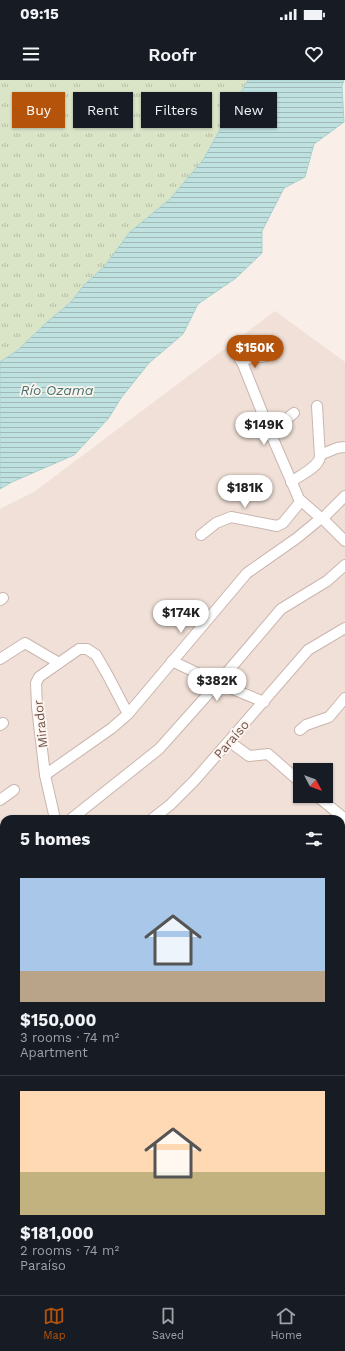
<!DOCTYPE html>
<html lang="en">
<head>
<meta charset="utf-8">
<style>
  :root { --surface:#171b24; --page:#242831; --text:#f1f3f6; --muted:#9ea1a6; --line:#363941; --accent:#b45309 }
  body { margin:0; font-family:"Work Sans",sans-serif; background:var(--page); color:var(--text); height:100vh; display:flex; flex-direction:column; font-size:15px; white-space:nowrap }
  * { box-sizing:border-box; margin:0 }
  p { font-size:13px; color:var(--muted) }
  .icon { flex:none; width:22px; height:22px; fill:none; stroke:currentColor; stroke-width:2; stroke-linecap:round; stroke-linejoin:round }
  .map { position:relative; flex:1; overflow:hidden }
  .details { position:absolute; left:0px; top:735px; width:345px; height:480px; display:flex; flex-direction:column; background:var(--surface); border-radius:12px 12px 0 0; box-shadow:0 1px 3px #0004 }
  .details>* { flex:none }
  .hud { position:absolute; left:12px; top:12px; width:321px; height:36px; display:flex; gap:8px }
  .needle { width:26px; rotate:131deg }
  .fabs { position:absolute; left:293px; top:683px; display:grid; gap:8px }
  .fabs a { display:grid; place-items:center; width:40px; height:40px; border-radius:0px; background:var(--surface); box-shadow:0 1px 3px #0004; font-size:20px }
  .price { position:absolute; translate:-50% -34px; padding:0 9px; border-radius:14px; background:#fff; color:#222; font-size:13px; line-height:26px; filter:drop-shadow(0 1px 2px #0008) }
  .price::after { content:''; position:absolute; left:50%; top:24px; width:12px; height:9px; margin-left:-6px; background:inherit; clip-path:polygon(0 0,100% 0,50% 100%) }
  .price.current { background:var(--accent); color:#fff }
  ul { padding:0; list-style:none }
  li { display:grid; align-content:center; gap:8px; height:212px; padding:0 20px }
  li+li { border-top:1px solid var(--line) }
  li span { display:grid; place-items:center; height:124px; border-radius:0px; color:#555 }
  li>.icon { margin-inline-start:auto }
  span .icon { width:72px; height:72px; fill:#fffc; stroke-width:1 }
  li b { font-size:17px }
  h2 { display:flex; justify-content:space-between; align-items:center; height:48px; padding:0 20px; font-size:17px }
  .chip { padding:0 14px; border-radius:0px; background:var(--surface); box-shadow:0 1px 3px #0004; font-size:14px; line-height:36px }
  .chip.current { background:var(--accent); color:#fff }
  .status { display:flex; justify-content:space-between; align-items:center; height:28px; padding:0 20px; background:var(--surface); direction:ltr }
  .status svg { height:11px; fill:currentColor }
  header { display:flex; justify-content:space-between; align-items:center; height:52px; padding:0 20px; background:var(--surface); font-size:18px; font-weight:600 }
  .dock { display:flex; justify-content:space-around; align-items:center; height:56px; border-top:1px solid var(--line); background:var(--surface); font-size:11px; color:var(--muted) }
  .dock a { display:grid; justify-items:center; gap:2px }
  .dock .current { color:var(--accent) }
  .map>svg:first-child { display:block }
</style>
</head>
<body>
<div class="status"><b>09:15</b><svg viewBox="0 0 49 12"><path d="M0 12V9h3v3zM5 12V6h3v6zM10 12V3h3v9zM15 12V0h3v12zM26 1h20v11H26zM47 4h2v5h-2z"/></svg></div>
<header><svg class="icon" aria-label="menu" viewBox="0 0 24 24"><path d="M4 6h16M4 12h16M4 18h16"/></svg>Roofr<svg class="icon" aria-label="heart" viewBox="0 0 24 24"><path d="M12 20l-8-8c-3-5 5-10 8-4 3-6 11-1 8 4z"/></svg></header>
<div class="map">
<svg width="345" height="1215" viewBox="0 0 345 1215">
  <defs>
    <pattern id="grass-tufts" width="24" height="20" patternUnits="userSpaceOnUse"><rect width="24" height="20" fill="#dae5c8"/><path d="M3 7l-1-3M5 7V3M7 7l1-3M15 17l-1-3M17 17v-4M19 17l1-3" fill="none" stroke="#b5bca5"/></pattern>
    <pattern id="water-rules" width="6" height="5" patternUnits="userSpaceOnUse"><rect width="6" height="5" fill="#bfe1df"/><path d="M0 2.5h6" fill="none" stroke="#a0b9b7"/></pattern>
  </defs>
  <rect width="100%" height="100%" fill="#f9efe8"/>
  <!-- residential -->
  <path fill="#f0e0d7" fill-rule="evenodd" d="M275 231 345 282V1215H0V429L34 412ZM300 690H326V716H300ZM4 739H341V1211H4Z"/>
  <!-- grass -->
  <polygon fill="url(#grass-tufts)" points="0,0 248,0 203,80 170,119 130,152 104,187 84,205 71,222 46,243 18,270 0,282"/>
  <!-- water -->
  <polygon fill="url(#water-rules)" stroke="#a7d1cf" points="248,0 344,0 342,6 344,42 314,64 305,97 284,108 262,151 262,173 236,198 198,224 183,254 149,283 121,318 108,339 74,375 12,402 0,409 0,282 18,270 46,243 71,222 84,205 104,187 130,152 170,119 203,80"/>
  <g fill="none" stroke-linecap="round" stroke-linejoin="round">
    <!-- street casing -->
    <g stroke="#cab6af" stroke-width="12">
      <g id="street">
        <polyline points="238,272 270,352 299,419 322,439 345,416"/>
        <polyline points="240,280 267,276"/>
        <polyline points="270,352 294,333"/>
        <polyline points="320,375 337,368 345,367"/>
        <path d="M291 402C300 395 318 388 320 377L317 326"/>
        <polyline points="201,455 216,443 231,437 277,446 283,443 301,421"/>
        <polyline points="0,520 3,518"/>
        <polyline points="0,579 25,563 59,583"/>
        <polyline points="172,581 218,603 264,622"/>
        <polyline points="0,645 3,643"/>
        <polyline points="300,650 306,645 329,637 345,618"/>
        <polyline points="230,662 249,676 268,674 300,702"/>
        <polyline points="45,695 112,648 128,634 247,493 297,458 320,439 323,439 345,461"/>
        <polyline points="317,716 345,739"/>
        <polyline points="0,720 14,710"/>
        <polyline points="55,739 45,695 37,627 36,603 39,597 79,569 87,569 96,575 107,594 128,634"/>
        <polyline points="71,739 159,669 218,603 281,529 327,501 345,485"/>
        <polyline points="152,739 170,725 195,700 308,570 345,548"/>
        <polyline points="0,791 4,788"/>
        <polyline points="341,807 345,803"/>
        <polyline points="0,874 4,871"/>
        <polyline points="0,951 4,953"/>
        <polyline points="0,995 4,998"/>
        <polyline points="341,1052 345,1053"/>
        <polyline points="341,1113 345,1114"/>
        <polyline points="0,1158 4,1160"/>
        <polyline points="341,1210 345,1200"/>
        <polyline points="91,1211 98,1215"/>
        <polyline points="276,1211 278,1215"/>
        <polyline points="29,1215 33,1211"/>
        <polyline points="171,1215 175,1211"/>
        <polyline points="217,1215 222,1211"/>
      </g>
    </g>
    <!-- street -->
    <use href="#street" stroke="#fff" stroke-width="10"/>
  </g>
  <g text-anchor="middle" stroke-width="3.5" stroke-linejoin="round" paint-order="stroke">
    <!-- street labels -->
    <g font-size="13" fill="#70554f" stroke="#fdf4ee">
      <text transform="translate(40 644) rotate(-96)" y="5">Mirador</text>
      <text transform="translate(231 659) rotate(-49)" y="5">Paraíso</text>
    </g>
    <!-- water labels -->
    <g font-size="14" font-style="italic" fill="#457372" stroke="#fdf4ee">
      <text x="57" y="315">Río Ozama</text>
    </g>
  </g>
</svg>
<div class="fabs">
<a><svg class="needle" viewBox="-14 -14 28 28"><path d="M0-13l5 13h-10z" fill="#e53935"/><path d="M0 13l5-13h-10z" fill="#9ea1a6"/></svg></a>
</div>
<b class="price current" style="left:255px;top:289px">$150K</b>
<b class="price" style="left:264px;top:366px">$149K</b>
<b class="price" style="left:245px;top:429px">$181K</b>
<b class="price" style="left:181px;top:554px">$174K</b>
<b class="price" style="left:217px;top:622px">$382K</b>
<div class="hud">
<a class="chip current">Buy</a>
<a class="chip">Rent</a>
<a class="chip">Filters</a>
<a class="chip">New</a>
</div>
<section class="details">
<h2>5 homes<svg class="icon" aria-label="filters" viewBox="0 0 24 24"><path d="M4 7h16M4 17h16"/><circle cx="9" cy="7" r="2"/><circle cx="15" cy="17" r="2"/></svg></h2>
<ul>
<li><span style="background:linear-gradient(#a9c7e8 75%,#b9a48a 0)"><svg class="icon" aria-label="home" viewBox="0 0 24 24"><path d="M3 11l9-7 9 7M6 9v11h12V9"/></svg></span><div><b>$150,000</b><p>3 rooms · 74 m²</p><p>Apartment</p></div></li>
<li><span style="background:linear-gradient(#ffd9b3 65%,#c2b280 0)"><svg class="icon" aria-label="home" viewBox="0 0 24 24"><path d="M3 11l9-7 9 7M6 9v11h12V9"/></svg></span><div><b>$181,000</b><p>2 rooms · 74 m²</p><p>Paraíso</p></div></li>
</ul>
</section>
</div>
<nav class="dock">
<a class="current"><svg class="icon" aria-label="map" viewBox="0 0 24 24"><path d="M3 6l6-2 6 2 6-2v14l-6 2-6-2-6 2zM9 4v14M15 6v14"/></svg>Map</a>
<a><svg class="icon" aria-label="saved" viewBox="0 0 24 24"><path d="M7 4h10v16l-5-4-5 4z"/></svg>Saved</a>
<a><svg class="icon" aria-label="home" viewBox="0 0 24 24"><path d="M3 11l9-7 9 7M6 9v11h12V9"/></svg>Home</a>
</nav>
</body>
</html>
